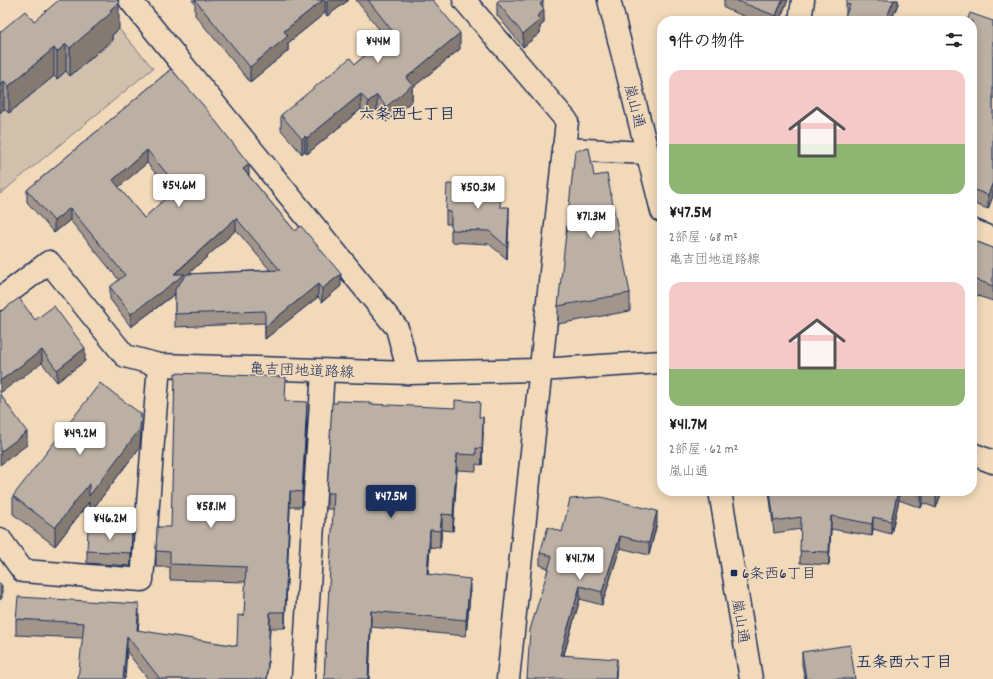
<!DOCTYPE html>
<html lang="ja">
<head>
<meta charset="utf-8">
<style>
  :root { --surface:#fff; --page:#f2f2f2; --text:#222; --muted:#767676; --accent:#1b2f5e }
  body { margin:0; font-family:Dekko,"Klee One",sans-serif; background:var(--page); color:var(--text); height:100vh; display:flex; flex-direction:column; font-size:15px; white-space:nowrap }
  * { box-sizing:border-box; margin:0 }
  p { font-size:13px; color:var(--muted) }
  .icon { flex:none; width:22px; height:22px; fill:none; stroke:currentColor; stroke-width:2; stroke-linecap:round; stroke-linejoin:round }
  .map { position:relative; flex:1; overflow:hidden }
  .drawer { position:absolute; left:657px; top:16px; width:320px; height:480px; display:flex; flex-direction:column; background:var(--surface); border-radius:16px; box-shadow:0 2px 10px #0003 }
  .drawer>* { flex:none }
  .price { position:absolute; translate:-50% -34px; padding:0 9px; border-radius:4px; background:#fff; color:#222; font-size:13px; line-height:26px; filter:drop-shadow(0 1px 2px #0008) }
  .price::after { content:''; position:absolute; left:50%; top:24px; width:12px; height:9px; margin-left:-6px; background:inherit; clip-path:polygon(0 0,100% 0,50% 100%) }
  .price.active { background:var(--accent); color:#fff }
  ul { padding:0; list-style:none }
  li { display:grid; align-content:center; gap:8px; height:212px; padding:0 12px }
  li span { display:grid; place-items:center; height:124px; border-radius:12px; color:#555 }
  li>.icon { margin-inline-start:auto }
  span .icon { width:72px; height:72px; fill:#fffc; stroke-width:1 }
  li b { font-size:17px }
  h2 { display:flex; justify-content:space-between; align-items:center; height:48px; padding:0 12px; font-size:17px }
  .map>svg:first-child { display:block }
</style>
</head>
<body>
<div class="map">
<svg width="993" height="679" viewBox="0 0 993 679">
  <rect width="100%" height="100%" fill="#f1d9b9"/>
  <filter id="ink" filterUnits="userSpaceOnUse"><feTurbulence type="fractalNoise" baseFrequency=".025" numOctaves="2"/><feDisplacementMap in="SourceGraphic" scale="8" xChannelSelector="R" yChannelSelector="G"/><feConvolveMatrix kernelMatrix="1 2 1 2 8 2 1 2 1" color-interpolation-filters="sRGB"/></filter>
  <g filter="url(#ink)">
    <!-- green -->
    <polygon fill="#d1c0ac" stroke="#767885" points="119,29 153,68 0,194 0,113 4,109 9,113 21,103 15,96 94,45 100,52 113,41 109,37"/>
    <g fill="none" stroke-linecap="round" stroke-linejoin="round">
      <!-- minor casing -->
      <g stroke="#1b2f5e" stroke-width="25">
        <g id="minor">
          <polyline points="130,0 397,328 409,373"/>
          <polyline points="464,0 567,121 508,679"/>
          <polyline points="800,21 803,0"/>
          <polyline points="563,149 647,153"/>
          <polyline points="972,230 993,239"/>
          <polyline points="0,299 49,262 125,356 159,365 409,373 540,370 662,362"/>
          <polyline points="972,454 993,462"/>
          <polyline points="0,539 23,571 142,580 159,365"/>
          <polyline points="303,679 323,371"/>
        </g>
      </g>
      <!-- tertiary casing -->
      <g stroke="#1b2f5e" stroke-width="25">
        <g id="tertiary">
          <polyline points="609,0 662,211"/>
          <polyline points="720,491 751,679"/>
        </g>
      </g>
      <!-- minor -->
      <use href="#minor" stroke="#f1d9b9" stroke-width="22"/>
      <!-- tertiary -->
      <use href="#tertiary" stroke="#f1d9b9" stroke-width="22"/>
    </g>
    <!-- wall -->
    <g fill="#a2968c" stroke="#1b2f5e" fill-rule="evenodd">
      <polygon points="192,0 349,0 327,16 325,13 288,43 288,51 250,82 195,15 195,4"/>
      <polygon points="356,0 433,0 460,49 412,88 412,101 386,122 377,110 368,118 361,109 307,154 305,151 302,154 281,130 281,115 355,64 386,38"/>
      <polygon points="724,0 788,0 779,21 756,21 724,8"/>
      <polygon points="898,0 898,4 891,21 843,21 846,15 846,4"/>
      <polygon points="497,2 543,8 544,23 540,26 540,33 523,47 497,15"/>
      <polygon points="34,21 119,29 112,35 112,40 70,76 66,71 57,79 54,76 9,113 4,109 0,113 0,32"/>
      <polygon points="972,21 993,21 993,196 988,209 972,203"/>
      <path d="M171 69 249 176 341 286 322 302 318 297 265 339V323L175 327V294L131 327 110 299V287L119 280 70 220 54 233 27 202V190ZM147 163 172 193 144 218 118 187ZM236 230 270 270 188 274Z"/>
      <polygon points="594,176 630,293 630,311 558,324 558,306"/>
      <polygon points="500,207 509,220 507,259 489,244 451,242 451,224 446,224 446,211"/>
      <polygon points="972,240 993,248 993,301 972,294"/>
      <polygon points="35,320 85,361 57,382 42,363"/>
      <polygon points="286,401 307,418 302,507 290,507 285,628 270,628 267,679 148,679 127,652 82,638 16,635 16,619 139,619 138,631 237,646 244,616 246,582 170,580 170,567 156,567 156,551 171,527"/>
      <polygon points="369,404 480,417 483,433 482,465 476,464 476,471 457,470 453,531 442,530 440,548 430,547 428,574 470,595 466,636 371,627 369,679 324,679 334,509 327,509 327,493"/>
      <polygon points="141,432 140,447 89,514 89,502 55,546 13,514 13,496"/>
      <polygon points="769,491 942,491 936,508 923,503 921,508 899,500 891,534 873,529 872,536 831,529 829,565 800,563 801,529 774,533"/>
      <polygon points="657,523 649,555 620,548 602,605 580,599 564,655 617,671 527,679 548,568 540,565 540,553 562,532"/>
      <polygon points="132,542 131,566 87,563 87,551"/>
      <polygon points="802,652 855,679 805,679 802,665"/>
    </g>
    <!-- shaded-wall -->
    <g fill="#847a72" stroke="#1b2f5e">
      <polygon points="323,0 325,0 325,13 288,43 288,51 250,82 250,67 284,31"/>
      <polygon points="327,0 349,0 327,16"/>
      <polygon points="782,0 788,0 779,21 776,21 776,16"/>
      <polygon points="894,0 898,0 898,4 891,21 885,21"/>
      <polygon points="543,1 543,11 544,10 544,23 540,26 540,33 523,47 523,34 537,16 540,4"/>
      <polygon points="119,2 119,29 112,35 112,40 70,76 70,48 110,10"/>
      <polygon points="460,33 460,49 412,88 412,101 386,122 386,107 406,78"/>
      <polygon points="66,44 66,71 57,79 57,52"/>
      <polygon points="54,48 54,76 9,113 9,86"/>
      <polygon points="4,81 4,109 0,113 0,85"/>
      <polygon points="361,94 361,109 307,154 307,138"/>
      <polygon points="377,95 377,110 368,118 368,102"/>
      <polygon points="305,136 305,151 302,154 302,139"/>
      <polygon points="147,150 147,163 113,192 113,180"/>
      <polygon points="249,164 249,176 243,169"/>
      <polygon points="993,182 993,196 988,209 988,195"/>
      <polygon points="509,207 509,220 507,259 507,247"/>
      <polygon points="70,208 70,220 54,233 54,221"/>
      <polygon points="236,218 236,230 185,277 185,286 131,327 131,314"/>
      <polygon points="341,274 341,286 322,302 322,289"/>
      <polygon points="318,284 318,297 265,339 265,327"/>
      <polygon points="85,348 85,361 57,382 57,370"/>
      <polygon points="42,350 42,363 0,393 0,381"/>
      <polygon points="307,402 307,418 302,507 302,492"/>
      <polygon points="141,414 141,432 140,447 89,514 89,502 55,546 55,528"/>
      <polygon points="483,417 483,433 482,465 482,449"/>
      <polygon points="27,432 27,445 0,465 0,452"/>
      <polygon points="457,454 457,470 453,531 453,515"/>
      <polygon points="290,491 290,507 285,628 285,612"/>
      <polygon points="898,491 899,491 899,500 891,534 891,521"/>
      <polygon points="923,491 923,503 921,508 921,496"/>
      <polygon points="937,491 942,491 936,508 936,495"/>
      <polygon points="657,511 657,523 649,555 649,543"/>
      <polygon points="442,514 442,530 440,548 440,531"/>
      <polygon points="831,516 831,529 829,565 829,552"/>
      <polygon points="873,517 873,529 872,536 872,524"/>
      <polygon points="132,530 132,542 131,566 131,553"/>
      <polygon points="430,530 430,547 427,591 427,574"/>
      <polygon points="620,536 620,548 602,605 602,592"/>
      <polygon points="470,579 470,595 466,636 466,620"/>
      <polygon points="2,586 2,598 0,600 0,588"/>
      <polygon points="580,586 580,599 560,667 560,655"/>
      <polygon points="139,604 139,619 137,646 137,630"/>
      <polygon points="371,611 371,627 369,679 368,679"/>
      <polygon points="270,612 270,628 267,679"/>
      <polygon points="127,636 127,652 125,679 123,679"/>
      <polygon points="617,659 616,679 615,679"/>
    </g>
    <!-- building -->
    <g fill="#bcafa3" stroke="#1b2f5e" fill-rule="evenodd">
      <polygon points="59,0 117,0 119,2 110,10 112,12 70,48 66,44 57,52 54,48 9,86 4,81 0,85 0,32 25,11 34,21"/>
      <polygon points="195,0 323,0 284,31 288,36 250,67"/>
      <polygon points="368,0 433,0 460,33 406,78 412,85 386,107 377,95 368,102 361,94 307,138 305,136 302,139 281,115 350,58 355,64 393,32"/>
      <polygon points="499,0 543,0 543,1 540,4 544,10 537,16 540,20 523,34 497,2"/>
      <polygon points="735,0 782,0 776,16"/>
      <polygon points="847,0 894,0 885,21 843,21 850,5 846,4"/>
      <polygon points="970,13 993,21 993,182 988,195 972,189 972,21 967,21"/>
      <path d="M171 69 203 105 249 164 243 169 295 231 301 226 341 274 322 289 318 284 265 327V311L175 314V289L187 274 280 270 236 218 174 274H185L131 314 110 287 125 275 70 208 54 221 27 190ZM147 150 178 187 144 218 113 180Z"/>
      <polygon points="589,148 594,176 607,174 630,293 558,306 575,151"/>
      <polygon points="447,184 501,187 500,207 509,207 507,247 489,231 451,230 451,212 446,211"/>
      <polygon points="972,240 993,248 993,286 972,278"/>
      <polygon points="19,298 35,320 54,306 85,348 57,370 42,350 0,381 0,312"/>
      <polygon points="175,373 286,377 285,401 307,402 302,492 290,491 285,612 270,612 267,679 160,679 127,636 123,679 78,679 84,623 16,619 18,597 139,604 137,630 237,646 238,615 244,616 246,567 170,564 170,552 156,551 157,527 171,527"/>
      <polygon points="100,383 141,414 140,429 89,496 89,484 55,528 13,496"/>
      <polygon points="0,394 27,432 0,452"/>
      <polygon points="455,400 480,402 479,417 483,417 482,449 476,448 476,455 457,454 453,515 442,514 440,531 430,530 427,574 470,579 466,620 371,611 368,679 324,679 334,493 327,493 332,403 337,403 337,401 369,402 369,404 455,408"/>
      <polygon points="770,491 898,491 891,521 873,517 872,524 831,516 829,552 800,551 801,517 774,521"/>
      <polygon points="908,491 923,491 921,496"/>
      <polygon points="924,491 937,491 936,495"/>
      <polygon points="601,497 657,511 649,543 620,536 602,592 580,586 560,655 617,659 615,679 527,679 530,630 552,556 540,553 548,527 562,532 570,499"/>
      <polygon points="88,529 132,530 131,553 87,551"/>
      <polygon points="0,583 2,586 0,588"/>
      <polygon points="850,645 855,679 806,679 802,652"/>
    </g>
  </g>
  <!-- markers -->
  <rect fill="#1b2f5e" stroke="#f1d9b9" stroke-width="1.5" x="730" y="569" width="8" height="8" rx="2"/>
  <g text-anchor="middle" stroke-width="3.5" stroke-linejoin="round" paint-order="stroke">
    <!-- street labels -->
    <g font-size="15" fill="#1b2f5e" stroke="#f1d9b9">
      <text transform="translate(635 106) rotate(76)" y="5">嵐山通</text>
      <text transform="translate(302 370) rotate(2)" y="5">亀吉団地道路線</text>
      <text transform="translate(741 621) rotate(81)" y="5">嵐山通</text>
    </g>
    <!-- poi labels -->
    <g font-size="15" fill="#1b2f5e" stroke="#f1d9b9" text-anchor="start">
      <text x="742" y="578">6条西6丁目</text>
    </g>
    <!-- neighbourhood labels -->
    <g font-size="16" font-weight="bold" fill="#1b2f5e" stroke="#f1d9b9">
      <text x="407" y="119">六条西七丁目</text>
      <text x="904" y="667">五条西六丁目</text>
    </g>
  </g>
</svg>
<b class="price" style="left:378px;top:64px">¥44M</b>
<b class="price" style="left:179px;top:208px">¥54.6M</b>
<b class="price" style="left:478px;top:210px">¥50.3M</b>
<b class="price" style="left:591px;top:239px">¥71.3M</b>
<b class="price" style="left:80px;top:456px">¥49.2M</b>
<b class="price active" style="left:391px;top:519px">¥47.5M</b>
<b class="price" style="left:211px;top:529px">¥58.1M</b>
<b class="price" style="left:110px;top:541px">¥46.2M</b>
<b class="price" style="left:580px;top:581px">¥41.7M</b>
<section class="drawer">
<h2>9件の物件<svg class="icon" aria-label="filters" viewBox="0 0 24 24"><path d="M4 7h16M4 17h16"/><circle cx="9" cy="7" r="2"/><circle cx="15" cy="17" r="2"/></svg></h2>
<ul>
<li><span style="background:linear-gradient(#f6c9c9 60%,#8fb573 0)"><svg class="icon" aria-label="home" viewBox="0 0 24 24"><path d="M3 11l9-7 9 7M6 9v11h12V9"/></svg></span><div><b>¥47.5M</b><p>2部屋 · 68 m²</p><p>亀吉団地道路線</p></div></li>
<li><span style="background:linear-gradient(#f6c9c9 70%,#8fb573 0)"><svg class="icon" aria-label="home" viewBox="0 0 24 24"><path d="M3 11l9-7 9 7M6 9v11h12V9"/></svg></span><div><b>¥41.7M</b><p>2部屋 · 62 m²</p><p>嵐山通</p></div></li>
</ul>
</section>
</div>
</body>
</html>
